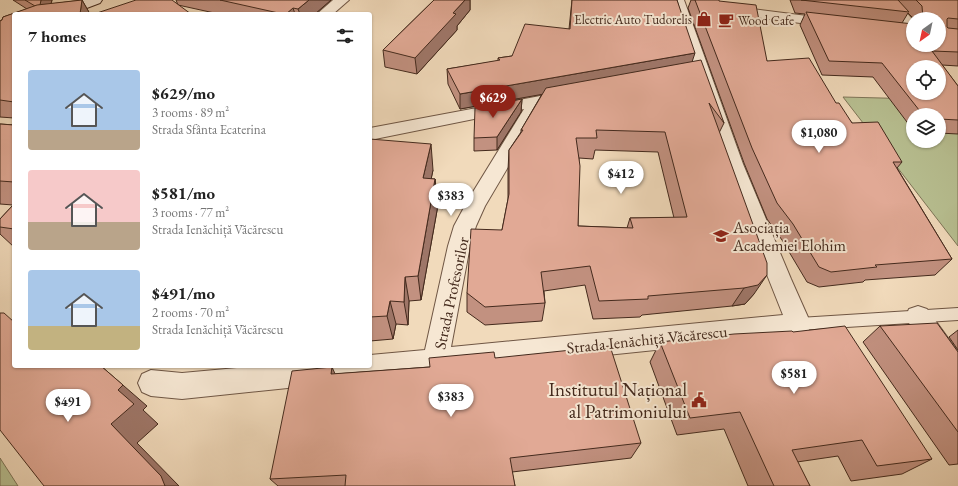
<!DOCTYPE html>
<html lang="en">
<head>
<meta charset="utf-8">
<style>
  :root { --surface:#fff; --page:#f6f6f6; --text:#222; --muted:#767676; --accent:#8f2418 }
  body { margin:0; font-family:"EB Garamond",serif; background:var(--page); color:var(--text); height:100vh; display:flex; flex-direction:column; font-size:15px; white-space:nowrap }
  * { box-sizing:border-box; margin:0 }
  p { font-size:13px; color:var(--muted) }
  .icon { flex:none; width:22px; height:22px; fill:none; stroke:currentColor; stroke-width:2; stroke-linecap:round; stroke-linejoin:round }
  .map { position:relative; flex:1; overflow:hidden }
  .sheet { position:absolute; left:12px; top:12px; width:360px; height:356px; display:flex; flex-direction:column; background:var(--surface); border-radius:4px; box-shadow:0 1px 3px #0004 }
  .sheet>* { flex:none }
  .needle { width:26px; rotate:213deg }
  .tools { position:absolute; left:906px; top:12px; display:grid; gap:8px }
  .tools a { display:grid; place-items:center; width:40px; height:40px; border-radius:50%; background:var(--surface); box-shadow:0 1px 3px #0004; font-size:20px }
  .price { position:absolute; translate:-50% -34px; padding:0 9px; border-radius:14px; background:#fff; color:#222; font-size:13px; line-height:26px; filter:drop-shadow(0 1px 2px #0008) }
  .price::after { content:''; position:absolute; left:50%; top:24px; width:12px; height:9px; margin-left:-6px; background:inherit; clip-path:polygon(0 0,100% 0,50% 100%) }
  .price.on { background:var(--accent); color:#fff }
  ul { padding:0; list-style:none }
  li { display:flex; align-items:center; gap:12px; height:100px; padding:0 16px }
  li span { display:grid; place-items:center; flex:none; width:112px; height:80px; border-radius:4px; color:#555 }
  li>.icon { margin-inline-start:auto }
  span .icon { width:48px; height:48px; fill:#fffc; stroke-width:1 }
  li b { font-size:17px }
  h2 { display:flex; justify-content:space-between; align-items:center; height:48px; padding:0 16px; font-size:17px }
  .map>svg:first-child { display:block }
</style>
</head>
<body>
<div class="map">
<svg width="958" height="486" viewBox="0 0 958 486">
  <rect width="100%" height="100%" fill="#f1dabb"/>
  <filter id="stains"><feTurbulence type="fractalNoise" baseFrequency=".005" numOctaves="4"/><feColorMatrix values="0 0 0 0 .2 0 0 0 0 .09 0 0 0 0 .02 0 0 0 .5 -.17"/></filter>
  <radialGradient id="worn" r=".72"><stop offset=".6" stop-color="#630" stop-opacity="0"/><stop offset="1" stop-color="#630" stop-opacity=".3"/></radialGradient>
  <!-- green -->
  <g fill="#b8c092" stroke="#7e7558" fill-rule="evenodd">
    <path d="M843 97 958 100V246ZM913 115H939V141H913Z"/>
    <polygon points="0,458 18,486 0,486"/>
  </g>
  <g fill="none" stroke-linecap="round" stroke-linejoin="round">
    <!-- lane casing -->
    <g stroke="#6f5644" stroke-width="2">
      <polygon id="lane" points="958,308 958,320 799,330 794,328 792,324 794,320 799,318"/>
    </g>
    <!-- street casing -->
    <g stroke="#6f5644" stroke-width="2">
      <g id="street">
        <polygon points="333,0 349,0 333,14 317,14"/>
        <polygon points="670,0 684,0 743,164 791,279 811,324 808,332 799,335 182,399 151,396 142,392 138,383 142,374 151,370 182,373 258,366 370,366 370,355 425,350 448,246 454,226 468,200 524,109 370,140 370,128 567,91 573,92 575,96 573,100 544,106 485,206 476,226 470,246 451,347 783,315 723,164"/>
        <polygon points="881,0 895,0 913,20 913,33 908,32"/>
        <polygon points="729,6 831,19 836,20 838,23 836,26 831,27 724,13 722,10 724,7"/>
        <polygon points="918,306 927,309 958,352 958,385 949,382 909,323 906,316 909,309"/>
      </g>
    </g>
    <!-- secondary casing -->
    <g stroke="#442a1d" stroke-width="2">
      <polygon id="secondary" points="82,0 102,0 100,3 71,14 51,14 53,11"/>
    </g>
    <!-- lane -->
    <use href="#lane" fill="#f6e7d3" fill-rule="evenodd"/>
    <!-- street -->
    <use href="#street" fill="#f6e7d3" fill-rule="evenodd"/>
    <!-- secondary -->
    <use href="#secondary" fill="#f6e7d3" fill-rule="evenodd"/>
  </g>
  <!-- wall -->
  <g fill="#c29180" stroke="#442a1d" fill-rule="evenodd">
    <polygon points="13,0 52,0 51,4 82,0 90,14 14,14 14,118 0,117 0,21 2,20 3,17 27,9"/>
    <polygon points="176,0 331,0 315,14 219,14 178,5"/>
    <polygon points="434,0 470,0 470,10 457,26 457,30 417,74 385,67 383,50"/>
    <path d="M572 0H677L692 61 724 123 719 133 754 294 745 304 732 306 642 315 640 317 593 319 585 285 544 291 545 303 542 321 485 325 467 312V293L502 230 508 199V170L509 150 521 132V130L542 94 460 109 448 84 447 69 498 61V58L512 56 569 29ZM595 150 658 152 674 218H630L627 228 578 226 579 158 593 159Z"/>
    <polygon points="691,0 719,1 767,61 836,103 852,123 902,162 897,168 952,259 935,275 865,280 863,282 819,287 807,282 782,240 767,219 744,163 688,8"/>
    <path d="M790 0H958V66L942 65 958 86V134L939 133V115H913V130L873 77 822 75 800 25 805 14 795 13ZM908 13 914 19H939L913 45 902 23Z"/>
    <polygon points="522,99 521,112 497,150 474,151 474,138"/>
    <polygon points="0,124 14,125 14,247 0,234 0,219 13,205 0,204"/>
    <polygon points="370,139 433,170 431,179 435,179 438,205 421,300 409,301 408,325 396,324 393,339 370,341"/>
    <polygon points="880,326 958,352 958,464 949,465 863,342"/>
    <polygon points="958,330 958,350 949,337"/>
    <polygon points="793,332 932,459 902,474 851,481 838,456 797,462 810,486 748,486 724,429 677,435 650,362 660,342"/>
    <polygon points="495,358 641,443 631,458 512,472 515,486 278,486 270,479 335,374 430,367"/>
  </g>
  <!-- shaded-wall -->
  <g fill="#9e7668" stroke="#442a1d">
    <polygon points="41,0 52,0 48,14 39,9"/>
    <polygon points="82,0 90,14 80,14"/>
    <polygon points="309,0 331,0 315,14 300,14 298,9"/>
    <polygon points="465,0 470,0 470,10 457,26 457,30 417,74 415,58 453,13"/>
    <polygon points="293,8 295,14 286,14"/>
    <polygon points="695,53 690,68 460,109 460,94"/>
    <polygon points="522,99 521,112 497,150 497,137"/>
    <polygon points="431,144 433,170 426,204 423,178"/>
    <polygon points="435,179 438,205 421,300 418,276"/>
    <polygon points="767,275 754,294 745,304 732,306 744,288"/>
    <polygon points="405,277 409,301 408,325 404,302"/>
    <polygon points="390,301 396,324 393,339 387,316"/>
    <polygon points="101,366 147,406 143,410 158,424 137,443 179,486 165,486 111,424 118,390"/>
    <polygon points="332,367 340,385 331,374"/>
  </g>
  <!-- building -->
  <g fill="#e1a995" stroke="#442a1d" fill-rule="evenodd">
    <polygon points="25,0 41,0 40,5 35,6"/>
    <polygon points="82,0 80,14 14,14 14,102 0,100 0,21 2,20 3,17 37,5"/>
    <polygon points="136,0 172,0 191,14 94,14"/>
    <polygon points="220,0 309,0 298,9 293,8 286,14 283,14"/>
    <polygon points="434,0 465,0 453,13 456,14 415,58 383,50"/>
    <polygon points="572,0 677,0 695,53 460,94 447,69 500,60 498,58 512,56 525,24 570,29"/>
    <polygon points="695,0 719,0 719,1 756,5 767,61 809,58 836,103 839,103 852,123 878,122 902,162 893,162 952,259 875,265 877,267 831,272 819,267 793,224 777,203 752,148"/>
    <polygon points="801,0 898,0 909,12"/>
    <path d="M916 0H958V19L948 18 947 19V27L948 28 958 29V52L932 51 958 86V120L939 119V115H923L882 63 829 61 806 12 913 24V45H939V19H923L922 6ZM913 67H939V93H913Z"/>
    <path d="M701 60 724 123 709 103 767 263V275L758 285 744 288 648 296V299L599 301 590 266 541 272 545 303 485 307 467 293 471 229 502 230 509 194V150L523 130H521L546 88ZM596 130 665 132 687 217 630 218 633 228 578 226 580 166 576 138H597Z"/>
    <polygon points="522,99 497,137 474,138 475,108"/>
    <polygon points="0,124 14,125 14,182 0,181"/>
    <polygon points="370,139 431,144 423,178 435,179 418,276 405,277 404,302 390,301 387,316 370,317"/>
    <polygon points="14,204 14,229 0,227 0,219"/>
    <polygon points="0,313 4,313 14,322 14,366 101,366 123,385 118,390 134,404 111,424 161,476 165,486 44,486 0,430"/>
    <polygon points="937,323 958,352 958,432 880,326"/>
    <polygon points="845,326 932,459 877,466 862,440 792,450 810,486 774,486 740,412 690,418 660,342 734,334 792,331 793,332"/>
    <polygon points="610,346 641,443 510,458 515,486 345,486 346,475 270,479 292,371 332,367 331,374 430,367 429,358 494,352 495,358"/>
  </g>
  <!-- icons -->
  <defs>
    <g id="shop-bare" transform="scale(1.2)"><path d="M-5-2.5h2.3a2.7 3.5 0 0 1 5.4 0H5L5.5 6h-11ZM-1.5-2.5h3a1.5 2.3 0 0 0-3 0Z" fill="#8f2418" stroke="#f6e7d3" stroke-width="2.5" paint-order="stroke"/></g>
    <g id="cafe-bare" transform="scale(1.2)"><path d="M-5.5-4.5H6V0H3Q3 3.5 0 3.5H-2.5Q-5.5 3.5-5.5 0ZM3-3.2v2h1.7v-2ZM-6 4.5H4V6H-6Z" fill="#8f2418" stroke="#f6e7d3" stroke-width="2.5" paint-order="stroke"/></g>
    <g id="school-bare" transform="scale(1.2)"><path d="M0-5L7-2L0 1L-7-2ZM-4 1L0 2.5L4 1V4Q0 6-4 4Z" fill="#8f2418" stroke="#f6e7d3" stroke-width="2.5" paint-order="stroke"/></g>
    <g id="civic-bare" transform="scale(1.2)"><path d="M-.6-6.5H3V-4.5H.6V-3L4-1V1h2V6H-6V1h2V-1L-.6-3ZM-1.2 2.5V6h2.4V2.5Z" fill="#8f2418" stroke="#f6e7d3" stroke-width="2.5" paint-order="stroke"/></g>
  </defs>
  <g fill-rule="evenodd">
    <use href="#shop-bare" x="704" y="19"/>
    <use href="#cafe-bare" x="726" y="20"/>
    <use href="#school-bare" x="721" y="236"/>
    <use href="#civic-bare" x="699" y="400"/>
  </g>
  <g text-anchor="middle" stroke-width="4" stroke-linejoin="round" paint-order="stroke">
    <!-- far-poi labels -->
    <g font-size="13" fill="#442a1d" stroke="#f6e7d3" text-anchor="end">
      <text x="692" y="24">Electric Auto Tudorelis</text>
      <text x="738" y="25" text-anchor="start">Wood Cafe</text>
    </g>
    <!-- poi labels -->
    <g font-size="16" fill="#442a1d" stroke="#f6e7d3" text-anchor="start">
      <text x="733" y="233">Asociația<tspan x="733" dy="18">Academiei Elohim</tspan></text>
    </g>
    <!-- street labels -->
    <g font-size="16" fill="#442a1d" stroke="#f6e7d3">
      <text transform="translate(451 293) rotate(-78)" y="6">Strada Profesorilor</text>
      <text transform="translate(647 339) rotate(-6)" y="6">Strada Ienăchiță Văcărescu</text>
    </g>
    <!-- near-poi labels -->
    <g font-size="19" fill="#442a1d" stroke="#f6e7d3" text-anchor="end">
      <text x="687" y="396">Institutul Național<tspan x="687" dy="22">al Patrimoniului</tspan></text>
    </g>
  </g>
  <rect width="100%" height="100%" filter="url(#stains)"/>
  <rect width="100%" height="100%" fill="url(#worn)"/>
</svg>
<div class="tools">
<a><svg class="needle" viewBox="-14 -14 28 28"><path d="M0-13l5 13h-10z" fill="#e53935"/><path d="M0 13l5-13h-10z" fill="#767676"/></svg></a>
<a><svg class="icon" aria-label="locate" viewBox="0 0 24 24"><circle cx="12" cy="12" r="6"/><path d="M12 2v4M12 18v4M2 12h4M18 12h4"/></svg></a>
<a><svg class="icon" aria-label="layers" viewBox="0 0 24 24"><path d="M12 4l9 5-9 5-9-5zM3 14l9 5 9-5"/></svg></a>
</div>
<b class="price on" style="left:493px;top:119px">$629</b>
<b class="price" style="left:819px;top:154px">$1,080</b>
<b class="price" style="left:621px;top:195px">$412</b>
<b class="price" style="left:451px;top:217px">$383</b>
<b class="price" style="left:794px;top:395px">$581</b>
<b class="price" style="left:451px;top:418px">$383</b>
<b class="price" style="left:68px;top:423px">$491</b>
<section class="sheet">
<h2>7 homes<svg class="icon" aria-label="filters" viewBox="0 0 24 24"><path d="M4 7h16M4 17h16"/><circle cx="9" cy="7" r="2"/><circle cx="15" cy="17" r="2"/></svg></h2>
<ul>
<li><span style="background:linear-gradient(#a9c7e8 75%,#b9a48a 0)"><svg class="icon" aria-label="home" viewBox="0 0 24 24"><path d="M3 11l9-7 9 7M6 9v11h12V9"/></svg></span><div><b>$629/mo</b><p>3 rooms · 89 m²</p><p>Strada Sfânta Ecaterina</p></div></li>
<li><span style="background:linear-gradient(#f6c9c9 65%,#b9a48a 0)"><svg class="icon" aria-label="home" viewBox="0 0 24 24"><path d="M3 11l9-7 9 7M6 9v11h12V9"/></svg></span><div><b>$581/mo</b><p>3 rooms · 77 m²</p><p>Strada Ienăchiță Văcărescu</p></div></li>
<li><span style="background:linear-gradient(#a9c7e8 70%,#c2b280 0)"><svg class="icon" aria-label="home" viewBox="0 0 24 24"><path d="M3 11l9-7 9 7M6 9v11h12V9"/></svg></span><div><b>$491/mo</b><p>2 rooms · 70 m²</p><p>Strada Ienăchiță Văcărescu</p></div></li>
</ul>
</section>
</div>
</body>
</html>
